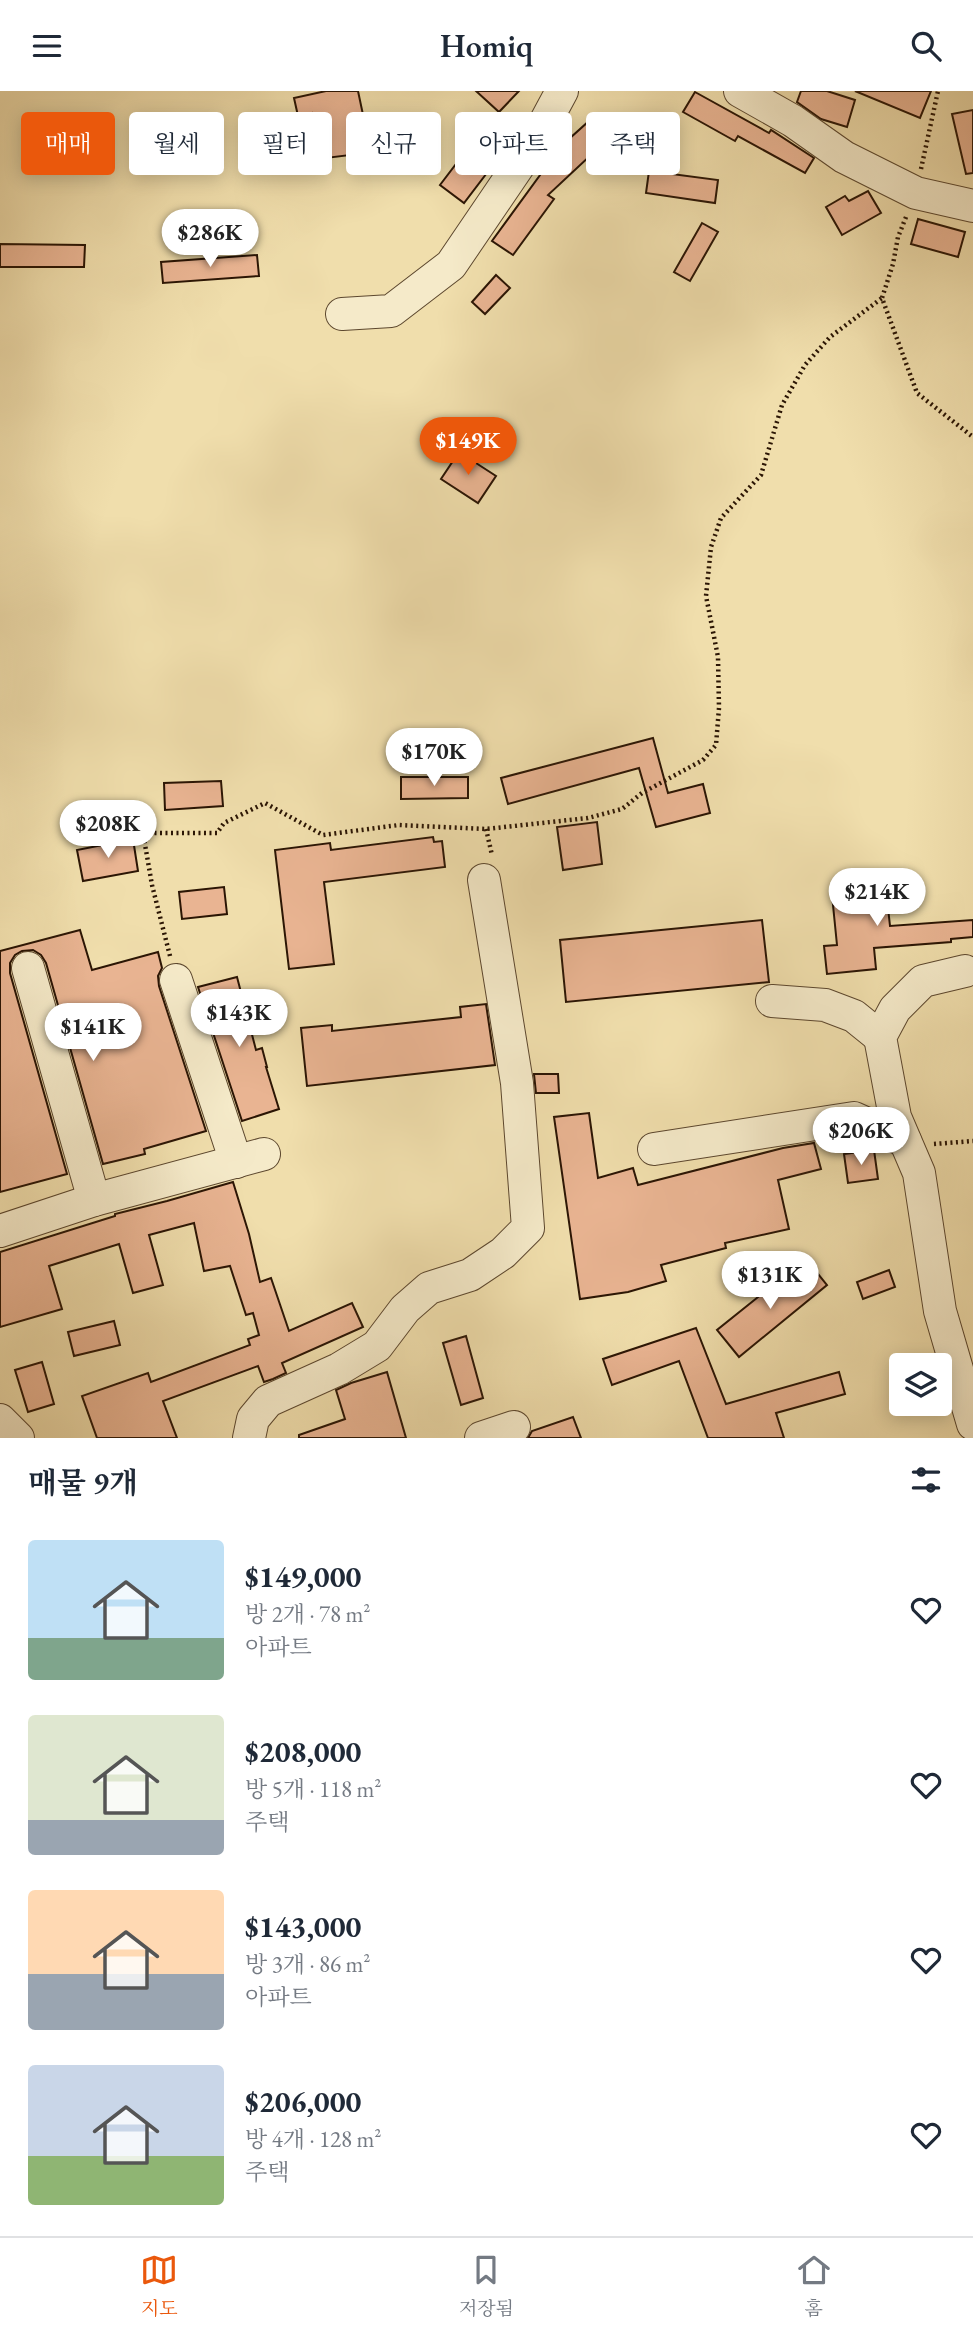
<!DOCTYPE html>
<html lang="ko">
<head>
<meta charset="utf-8">
<style>
  :root { --surface:#fff; --page:#f6f6f7; --text:#1f2937; --muted:#747a83; --line:#e0e1e3; --accent:#ea580c }
  body { margin:0; font-family:"EB Garamond","Noto Serif KR",serif; background:var(--page); color:var(--text); height:100vh; display:flex; flex-direction:column; font-size:26px; white-space:nowrap }
  * { box-sizing:border-box; margin:0 }
  p { font-size:23px; color:var(--muted) }
  .icon { flex:none; width:38px; height:38px; fill:none; stroke:currentColor; stroke-width:2; stroke-linecap:round; stroke-linejoin:round }
  .map { position:relative; height:1347px; overflow:hidden }
  .sheet { display:flex; flex-direction:column; background:var(--surface); flex:1 }
  .sheet>* { flex:none }
  .guide { position:absolute; left:21px; top:21px; width:931px; height:63px; display:flex; gap:14px }
  .fabs { position:absolute; left:889px; top:1262px; display:grid; gap:14px }
  .fabs a { display:grid; place-items:center; width:63px; height:63px; border-radius:7px; background:var(--surface); box-shadow:0 4px 18px #0003; font-size:35px }
  .price { position:absolute; translate:-50% -60px; padding:0 16px; border-radius:24px; background:#fff; color:#222; font-size:23px; line-height:46px; filter:drop-shadow(0 2px 4px #0008) }
  .price::after { content:''; position:absolute; left:50%; top:42px; width:21px; height:16px; margin-left:-10px; background:inherit; clip-path:polygon(0 0,100% 0,50% 100%) }
  .price.active { background:var(--accent); color:#fff }
  ul { padding:0; list-style:none }
  li { display:flex; align-items:center; gap:21px; height:175px; padding:0 28px }
  li span { display:grid; place-items:center; flex:none; width:196px; height:140px; border-radius:7px; color:#555 }
  li>.icon { margin-inline-start:auto }
  span .icon { width:84px; height:84px; fill:#fffc; stroke-width:1 }
  li b { font-size:30px }
  h2 { display:flex; justify-content:space-between; align-items:center; height:84px; padding:0 28px; font-size:30px }
  .chip { padding:0 24px; border-radius:7px; background:var(--surface); box-shadow:0 4px 18px #0003; font-size:24px; line-height:63px }
  .chip.active { background:var(--accent); color:#fff }
  header { display:flex; justify-content:space-between; align-items:center; height:91px; padding:0 28px; background:var(--surface); font-size:32px; font-weight:600 }
  .dock { display:flex; justify-content:space-around; align-items:center; height:98px; border-top:2px solid var(--line); background:var(--surface); font-size:19px; color:var(--muted) }
  .dock a { display:grid; justify-items:center; gap:4px }
  .dock .active { color:var(--accent) }
  .map>svg:first-child { display:block }
</style>
</head>
<body>
<header><svg class="icon" aria-label="menu" viewBox="0 0 24 24"><path d="M4 6h16M4 12h16M4 18h16"/></svg>Homiq<svg class="icon" aria-label="search" viewBox="0 0 24 24"><circle cx="10" cy="10" r="6"/><path d="M15 15l6 6"/></svg></header>
<div class="map">
<svg width="973" height="1347" viewBox="0 0 973 1347">
  <rect width="100%" height="100%" fill="#f0deac"/>
  <filter id="stains"><feTurbulence type="fractalNoise" baseFrequency=".00286" numOctaves="4"/><feColorMatrix values="0 0 0 0 .2 0 0 0 0 .09 0 0 0 0 .02 0 0 0 .5 -.17"/></filter>
  <radialGradient id="worn" r=".72"><stop offset=".6" stop-color="#630" stop-opacity="0"/><stop offset="1" stop-color="#630" stop-opacity=".3"/></radialGradient>
  <!-- building -->
  <g fill="#e9b492" stroke="#2b1504" stroke-width="2">
    <polygon points="326,0 358,0 366,38 380,36 383,60 318,68 312,22 298,25 294,7"/>
    <polygon points="476,0 519,0 499,21"/>
    <polygon points="801,0 827,0 855,9 847,36 821,28 797,11"/>
    <polygon points="855,0 931,0 920,27"/>
    <polygon points="695,1 769,42 771,39 814,67 805,82 738,45 735,50 683,21"/>
    <polygon points="973,19 973,82 966,83 952,23"/>
    <polygon points="589,30 607,49 548,104 554,108 513,164 492,150 551,69 549,66"/>
    <polygon points="472,52 496,70 464,112 440,94"/>
    <polygon points="649,80 718,89 715,112 646,102"/>
    <polygon points="868,100 881,122 842,144 826,116 845,105 849,110"/>
    <polygon points="918,128 965,141 958,166 911,153"/>
    <polygon points="702,132 718,141 690,190 674,181"/>
    <polygon points="0,153 85,154 84,176 0,176"/>
    <polygon points="257,164 259,185 163,192 161,171"/>
    <polygon points="496,184 510,197 485,223 472,211"/>
    <polygon points="459,361 496,385 478,412 441,388"/>
    <polygon points="653,647 668,702 703,693 710,722 656,736 639,677 508,713 501,687"/>
    <polygon points="401,686 468,686 468,707 401,708"/>
    <polygon points="221,690 223,715 165,719 164,692"/>
    <polygon points="597,731 602,773 563,779 557,736"/>
    <polygon points="433,746 434,751 442,750 445,776 324,791 334,873 289,878 275,759 330,752 331,759"/>
    <polygon points="133,748 138,780 83,790 77,759"/>
    <polygon points="885,789 890,835 973,829 973,846 951,848 951,851 874,857 876,878 827,883 824,855 837,854 831,794"/>
    <polygon points="224,796 227,823 182,828 179,801"/>
    <polygon points="762,829 769,891 566,911 560,849"/>
    <polygon points="80,839 92,879 158,861 162,877 158,885 159,895 206,1040 144,1058 145,1063 103,1073 46,872 41,864 33,859 22,860 15,864 10,872 10,882 67,1083 0,1101 0,860"/>
    <polygon points="237,886 256,959 262,957 267,976 266,976 279,1018 242,1030 198,896"/>
    <polygon points="486,913 495,974 307,995 301,937 332,934 332,940 461,926 460,916"/>
    <polygon points="534,983 558,983 559,1002 536,1002"/>
    <polygon points="589,1022 598,1087 633,1077 638,1094 783,1057 814,1052 821,1078 778,1089 789,1138 725,1152 726,1157 661,1174 666,1190 628,1201 580,1208 554,1026"/>
    <polygon points="874,1059 878,1088 848,1092 844,1063"/>
    <polygon points="233,1091 249,1143 260,1191 271,1187 289,1240 352,1212 363,1236 282,1272 286,1282 273,1288 264,1291 258,1275 163,1310 177,1347 97,1347 82,1305 148,1282 151,1291 250,1254 248,1248 259,1244 253,1222 246,1224 230,1175 204,1180 194,1132 149,1144 163,1194 133,1202 119,1153 49,1175 62,1218 0,1236 0,1161 115,1125 115,1123 167,1110"/>
    <polygon points="810,1173 827,1194 739,1266 717,1239 773,1194 778,1200"/>
    <polygon points="889,1179 895,1196 863,1208 857,1191"/>
    <polygon points="114,1230 120,1254 74,1265 68,1241"/>
    <polygon points="696,1237 726,1313 839,1281 845,1303 776,1322 784,1347 708,1347 679,1270 612,1294 603,1268"/>
    <polygon points="466,1245 483,1307 461,1314 443,1252"/>
    <polygon points="42,1271 54,1313 28,1321 15,1279"/>
    <polygon points="387,1281 406,1347 299,1347 299,1344 345,1328 336,1299 351,1292"/>
    <polygon points="573,1326 581,1347 528,1347 532,1340"/>
  </g>
  <g fill="none" stroke-linecap="round" stroke-linejoin="round">
    <!-- minor casing -->
    <g stroke="#5c472e" stroke-width="34">
      <g id="minor">
        <polyline points="740,0 793,30 844,66 916,102 973,115"/>
        <polyline points="342,223 391,220 451,174 534,52 562,0"/>
        <polyline points="28,877 94,1109"/>
        <polyline points="965,880 923,890 895,918 880,946 895,1026 919,1082 940,1220 973,1333"/>
        <polyline points="176,889 236,1071"/>
        <polyline points="772,910 825,914 854,925 880,946"/>
        <polyline points="654,1058 854,1027 905,1050"/>
        <polyline points="0,1140 94,1109 264,1063"/>
        <polyline points="0,1329 18,1347"/>
        <polyline points="249,1347 253,1328 268,1310 339,1278 377,1255 405,1218 429,1197 470,1184 503,1162 528,1137 517,992 484,789"/>
        <polyline points="481,1347 514,1336"/>
      </g>
    </g>
    <!-- path -->
    <g stroke="#2b1504" stroke-width="4.5" stroke-dasharray="2 3.5" stroke-linecap="butt">
      <polyline points="921,78 938,0"/>
      <polyline points="906,126 898,146 893,173 882,207 917,302 973,346"/>
      <polyline points="486,738 492,764"/>
      <polyline points="170,865 152,794 143,742 217,742 224,732 265,712 323,744 399,734 486,738 588,727 622,718 642,702 703,669 716,654 719,617 718,566 706,505 711,456 721,427 761,384 782,314 805,274 830,246 882,207"/>
      <polyline points="934,1053 973,1050"/>
    </g>
    <!-- minor -->
    <use href="#minor" stroke="#f5eac9" stroke-width="32"/>
  </g>
  <rect width="100%" height="100%" filter="url(#stains)"/>
  <rect width="100%" height="100%" fill="url(#worn)"/>
</svg>
<div class="fabs">
<a><svg class="icon" aria-label="layers" viewBox="0 0 24 24"><path d="M12 4l9 5-9 5-9-5zM3 14l9 5 9-5"/></svg></a>
</div>
<b class="price" style="left:210px;top:178px">$286K</b>
<b class="price active" style="left:468px;top:386px">$149K</b>
<b class="price" style="left:434px;top:697px">$170K</b>
<b class="price" style="left:108px;top:769px">$208K</b>
<b class="price" style="left:877px;top:837px">$214K</b>
<b class="price" style="left:239px;top:958px">$143K</b>
<b class="price" style="left:93px;top:972px">$141K</b>
<b class="price" style="left:861px;top:1076px">$206K</b>
<b class="price" style="left:770px;top:1220px">$131K</b>
<div class="guide">
<a class="chip active">매매</a>
<a class="chip">월세</a>
<a class="chip">필터</a>
<a class="chip">신규</a>
<a class="chip">아파트</a>
<a class="chip">주택</a>
</div>
</div>
<section class="sheet">
<h2>매물 9개<svg class="icon" aria-label="filters" viewBox="0 0 24 24"><path d="M4 7h16M4 17h16"/><circle cx="9" cy="7" r="2"/><circle cx="15" cy="17" r="2"/></svg></h2>
<ul>
<li><span style="background:linear-gradient(#bfe0f5 70%,#7fa58c 0)"><svg class="icon" aria-label="home" viewBox="0 0 24 24"><path d="M3 11l9-7 9 7M6 9v11h12V9"/></svg></span><div><b>$149,000</b><p>방 2개 · 78 m²</p><p>아파트</p></div><svg class="icon" aria-label="heart" viewBox="0 0 24 24"><path d="M12 20l-8-8c-3-5 5-10 8-4 3-6 11-1 8 4z"/></svg></li>
<li><span style="background:linear-gradient(#dfe7d0 75%,#9aa5b1 0)"><svg class="icon" aria-label="home" viewBox="0 0 24 24"><path d="M3 11l9-7 9 7M6 9v11h12V9"/></svg></span><div><b>$208,000</b><p>방 5개 · 118 m²</p><p>주택</p></div><svg class="icon" aria-label="heart" viewBox="0 0 24 24"><path d="M12 20l-8-8c-3-5 5-10 8-4 3-6 11-1 8 4z"/></svg></li>
<li><span style="background:linear-gradient(#ffd9b3 60%,#9aa5b1 0)"><svg class="icon" aria-label="home" viewBox="0 0 24 24"><path d="M3 11l9-7 9 7M6 9v11h12V9"/></svg></span><div><b>$143,000</b><p>방 3개 · 86 m²</p><p>아파트</p></div><svg class="icon" aria-label="heart" viewBox="0 0 24 24"><path d="M12 20l-8-8c-3-5 5-10 8-4 3-6 11-1 8 4z"/></svg></li>
<li><span style="background:linear-gradient(#c9d6e8 65%,#8fb573 0)"><svg class="icon" aria-label="home" viewBox="0 0 24 24"><path d="M3 11l9-7 9 7M6 9v11h12V9"/></svg></span><div><b>$206,000</b><p>방 4개 · 128 m²</p><p>주택</p></div><svg class="icon" aria-label="heart" viewBox="0 0 24 24"><path d="M12 20l-8-8c-3-5 5-10 8-4 3-6 11-1 8 4z"/></svg></li>
</ul>
</section>
<nav class="dock">
<a class="active"><svg class="icon" aria-label="map" viewBox="0 0 24 24"><path d="M3 6l6-2 6 2 6-2v14l-6 2-6-2-6 2zM9 4v14M15 6v14"/></svg>지도</a>
<a><svg class="icon" aria-label="saved" viewBox="0 0 24 24"><path d="M7 4h10v16l-5-4-5 4z"/></svg>저장됨</a>
<a><svg class="icon" aria-label="home" viewBox="0 0 24 24"><path d="M3 11l9-7 9 7M6 9v11h12V9"/></svg>홈</a>
</nav>
</body>
</html>
